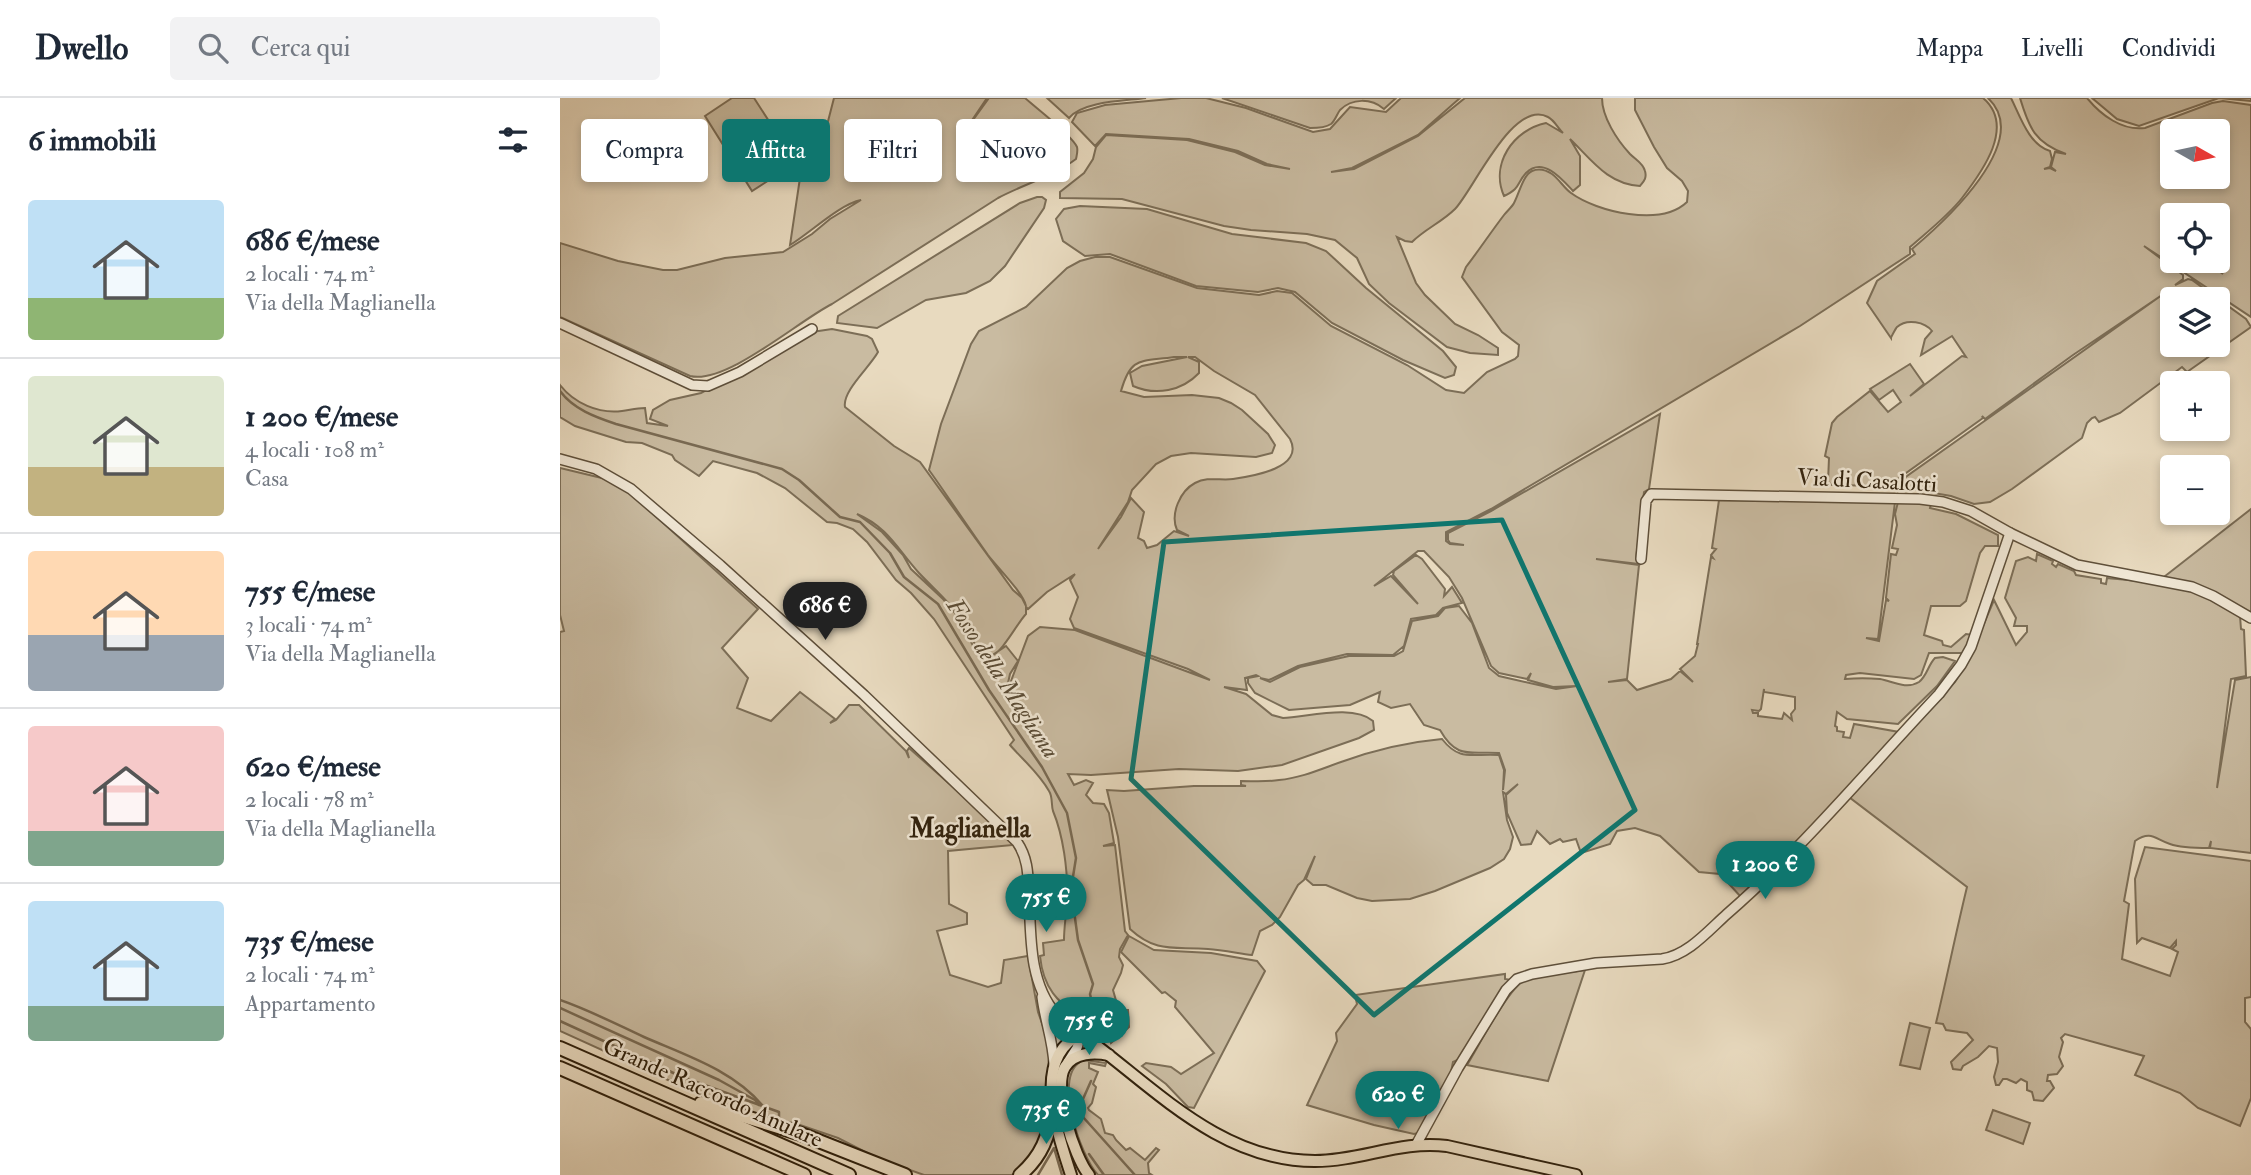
<!DOCTYPE html>
<html lang="it">
<head>
<meta charset="utf-8">
<style>
  :root { --surface:#fff; --page:#f2f2f3; --text:#1f2937; --muted:#747a83; --line:#e0e1e3; --accent:#0f766e }
  body { margin:0; font-family:"IM FELL Double Pica",serif; background:var(--page); color:var(--text); height:100vh; display:flex; flex-direction:column; font-size:26px; white-space:nowrap }
  * { box-sizing:border-box; margin:0 }
  p { font-size:23px; color:var(--muted) }
  .icon { flex:none; width:38px; height:38px; fill:none; stroke:currentColor; stroke-width:2; stroke-linecap:round; stroke-linejoin:round }
  .map { position:relative; flex:1; overflow:hidden }
  .side { display:flex; flex-direction:column; background:var(--surface); width:560px }
  .side>* { flex:none }
  .banner { position:absolute; left:21px; top:21px; width:665px; height:63px; display:flex; gap:14px }
  .needle { width:46px; rotate:99deg }
  .buttons { position:absolute; left:1600px; top:21px; display:grid; gap:14px }
  .buttons a { display:grid; place-items:center; width:70px; height:70px; border-radius:7px; background:var(--surface); box-shadow:0 4px 10px #0003; font-size:35px }
  .price { position:absolute; translate:-50% -60px; padding:0 16px; border-radius:24px; background:var(--accent); color:#fff; font-size:23px; line-height:46px; filter:drop-shadow(0 2px 4px #0008) }
  .price::after { content:''; position:absolute; left:50%; top:42px; width:21px; height:16px; margin-left:-10px; background:inherit; clip-path:polygon(0 0,100% 0,50% 100%) }
  .price.selected { background:#222; color:#fff }
  ul { padding:0; list-style:none }
  li { display:flex; align-items:center; gap:21px; height:175px; padding:0 28px }
  li+li { border-top:2px solid var(--line) }
  li span { display:grid; place-items:center; flex:none; width:196px; height:140px; border-radius:7px; color:#555 }
  li>.icon { margin-inline-start:auto }
  span .icon { width:84px; height:84px; fill:#fffc; stroke-width:1 }
  li b { font-size:30px }
  h2 { display:flex; justify-content:space-between; align-items:center; height:84px; padding:0 28px; font-size:30px }
  .tag { padding:0 24px; border-radius:7px; background:var(--surface); box-shadow:0 4px 10px #0003; font-size:24px; line-height:63px }
  .tag.selected { background:var(--accent); color:#fff }
  header { display:flex; align-items:center; gap:42px; box-sizing:border-box; height:98px; padding:0 35px; background:var(--surface); border-bottom:2px solid var(--line) }
  header strong { font-size:33px }
  nav { display:flex; gap:38px; margin-inline-start:auto; font-size:24px }
  .search { width:490px; height:63px; background:var(--page); display:flex; align-items:center; gap:18px; box-sizing:border-box; padding:0 24px; border-radius:7px; color:var(--muted); font-size:26px }
  main { display:flex; flex:1; min-height:0 }
  .map>svg:first-child { display:block }
</style>
</head>
<body>
<header>
<strong>Dwello</strong>
<div class="search"><svg class="icon" aria-label="search" viewBox="0 0 24 24"><circle cx="10" cy="10" r="6"/><path d="M15 15l6 6"/></svg>Cerca qui</div>
<nav><a>Mappa</a><a>Livelli</a><a>Condividi</a></nav>
</header>
<main>
<section class="side">
<h2>6 immobili<svg class="icon" aria-label="filters" viewBox="0 0 24 24"><path d="M4 7h16M4 17h16"/><circle cx="9" cy="7" r="2"/><circle cx="15" cy="17" r="2"/></svg></h2>
<ul>
<li><span style="background:linear-gradient(#bfe0f5 70%,#8fb573 0)"><svg class="icon" aria-label="home" viewBox="0 0 24 24"><path d="M3 11l9-7 9 7M6 9v11h12V9"/></svg></span><div><b>686 €/mese</b><p>2 locali · 74 m²</p><p>Via della Maglianella</p></div></li>
<li><span style="background:linear-gradient(#dfe7d0 65%,#c2b280 0)"><svg class="icon" aria-label="home" viewBox="0 0 24 24"><path d="M3 11l9-7 9 7M6 9v11h12V9"/></svg></span><div><b>1 200 €/mese</b><p>4 locali · 108 m²</p><p>Casa</p></div></li>
<li><span style="background:linear-gradient(#ffd9b3 60%,#9aa5b1 0)"><svg class="icon" aria-label="home" viewBox="0 0 24 24"><path d="M3 11l9-7 9 7M6 9v11h12V9"/></svg></span><div><b>755 €/mese</b><p>3 locali · 74 m²</p><p>Via della Maglianella</p></div></li>
<li><span style="background:linear-gradient(#f6c9c9 75%,#7fa58c 0)"><svg class="icon" aria-label="home" viewBox="0 0 24 24"><path d="M3 11l9-7 9 7M6 9v11h12V9"/></svg></span><div><b>620 €/mese</b><p>2 locali · 78 m²</p><p>Via della Maglianella</p></div></li>
<li><span style="background:linear-gradient(#bfe0f5 75%,#7fa58c 0)"><svg class="icon" aria-label="home" viewBox="0 0 24 24"><path d="M3 11l9-7 9 7M6 9v11h12V9"/></svg></span><div><b>735 €/mese</b><p>2 locali · 74 m²</p><p>Appartamento</p></div></li>
</ul>
</section>
<div class="map">
<svg width="1691" height="1077" viewBox="0 0 1691 1077">
  <rect width="100%" height="100%" fill="#e8dabf"/>
  <filter id="stains"><feTurbulence type="fractalNoise" baseFrequency=".00286" numOctaves="4"/><feColorMatrix values="0 0 0 0 .2 0 0 0 0 .09 0 0 0 0 .02 0 0 0 .5 -.17"/></filter>
  <radialGradient id="worn" r=".72"><stop offset=".6" stop-color="#630" stop-opacity="0"/><stop offset="1" stop-color="#630" stop-opacity=".3"/></radialGradient>
  <!-- green -->
  <g fill="#c9bba1" stroke="#7c6e57" stroke-width="2" fill-rule="evenodd">
    <polygon points="172,0 194,0 236,65 192,93 145,18"/>
    <path d="M274 0H427L400 40 429 0H465C476 10 512 37 517 49 518 53 517 56 516 61 492 79 464 86 438 100L272 206C238 223 166 287 130 278L0 219V145L58 163 103 172H117L165 160 223 154 252 136 270 121 301 102C280 106 250 135 230 147L244 53 260 44 265 35Z"/>
    <path d="M487 0H586C565 3 523 3 509 20Z"/>
    <path d="M621 0H646L686 10 753 34 770 31 790 9 826 14 841 0H900L858 37 792 70 771 74 794 71 858 38 905 0H1042C1042 19 1057 42 1070 56 1076 62 1083 65 1085 73 1087 80 1084 83 1080 88 1047 86 1031 61 1010 41L1020 58V87L1013 93C1002 81 983 58 966 75 956 86 961 90 944 98 930 66 953 32 986 25L1003 35C998 30 994 22 988 19 953 0 913 93 895 111 882 124 865 131 852 144L845 143 837 139 856 185 865 197 895 226 918 237 938 250V257L910 255 887 249 829 205 809 186 797 160 775 142 747 136 691 132 664 128 562 101 500 100V94L524 75 533 61 536 49 546 37 627 42 675 54 705 67 730 71 707 66 678 53 629 41 546 36 535 48 512 24 517 15 545 7Z"/>
    <path d="M662 0H836L824 11C811 0 792 0 780 12 777 16 775 23 771 26 765 30 757 30 750 30Z"/>
    <path d="M1075 0H1423C1456 28 1422 74 1402 100 1388 118 1367 134 1350 149V156L1240 228 931 411 886 434V443L890 446 904 447 890 445 888 442V435L931 413 1100 316 1089 391 1084 394 1076 461 1079 466 1036 461 1079 467 1067 581 1048 584 1067 582 1077 592 1111 581 1120 573 1133 584 1120 571 1135 558 1138 546H1137L1151 459 1153 460 1151 457 1156 451 1152 450 1159 402 1335 404 1318 541 1306 540 1319 543 1326 502 1329 503 1326 500 1331 456 1336 457 1338 451 1332 450 1337 427 1335 416 1338 404 1371 406 1370 410 1396 416 1438 437V448H1425L1420 455 1406 503 1400 508H1371L1364 537 1382 543 1383 547 1391 549 1406 536 1414 537 1406 555H1369L1361 577 1354 581 1300 575 1286 577 1285 581C1297 580 1308 580 1320 581 1332 583 1346 592 1359 584 1367 578 1368 567 1375 560L1383 559 1395 563 1377 588 1338 626 1287 621 1277 614 1275 628 1277 629V633L1284 634 1283 639 1290 640 1294 626 1339 634 1244 738 1181 799 1160 776 1139 774 1100 738 1075 730 1057 733 1050 746 1021 755 1016 741 1003 744 1000 741 990 746 977 733 971 746 961 747 947 715 946 697 958 686 946 696 943 694 947 722 953 739 950 751 944 761 930 770 875 793 850 801 812 803 797 800 766 787H753L746 781 755 758 744 782 738 787 720 819 712 827 700 833 692 857C677 855 662 852 648 851 615 848 597 856 570 831L558 739 547 692 564 693 634 688H686L681 687V683C694 683 707 684 719 682 741 680 761 671 781 664 814 652 848 644 882 641 900 664 912 655 939 657L944 672 943 692 945 672 939 655C910 653 897 662 880 632L864 627 850 606 831 610 818 604 820 594 790 607 729 612 695 595 688 585V580L698 578 696 577 685 580 687 592 664 589 686 596 712 617 723 620C748 619 793 606 813 623L814 632 799 640 722 667 678 673 619 671 531 677 508 676 514 687 526 682 533 685 526 697 533 705 544 706 549 715 554 745 543 748 555 747 565 833 568 837 560 851 559 859 563 867 561 875 553 892 557 906 562 912H568L569 929 551 945 547 933H534C508 909 484 900 480 858L484 857 483 845 504 842C504 827 507 813 507 799 508 772 503 737 493 713 491 707 493 699 489 693 479 675 463 662 450 647L454 642 374 521 351 495 336 482 307 444 293 431 277 425 267 424 225 390 197 375 153 363 139 378 115 362 112 357 82 345 66 344 15 328 0 319V287C14 305 38 316 62 313 70 312 76 310 85 310L87 325 108 328 90 321 93 312 110 302 141 295 252 234 272 231 307 238 312 241 318 254C310 269 282 293 285 309L334 348 360 364 453 492 462 500 466 508C464 496 438 470 428 457 408 429 389 400 369 372L381 326 411 246 419 233 466 209 507 170 520 163 535 159H550L637 190 699 197 717 193 732 195 771 228 847 267 886 292 904 295 927 274 955 261 958 258 959 247 942 234 902 179 906 169C919 152 931 134 944 117 947 113 952 109 954 105 959 96 963 77 972 73 979 70 986 72 992 76 999 81 1004 90 1011 95 1037 114 1101 129 1127 104L1128 93 1122 83 1107 70 1094 49 1075 12ZM614 259H627L582 268 570 275 573 288C596 298 622 293 639 275V264L628 259H635L654 273 695 297 730 341C745 370 693 378 673 381 661 383 648 378 635 385 620 393 610 416 617 432L629 438 614 433 597 447 587 450 584 443 578 440 584 414 571 400 561 419 538 451 568 404 572 392 596 366 611 358 631 355 696 359 712 355 715 347 708 336 682 312 671 305 659 300 632 297 584 299 561 293C571 258 580 264 614 259ZM297 416C328 429 338 452 359 475 373 490 390 504 402 522 408 531 411 542 418 550 421 554 426 557 432 557 442 555 458 524 466 516V509L468 511 487 494 515 476 510 482 518 499 510 521 514 530 628 571 650 582 515 532 480 529 468 538 451 583 448 592 450 601 446 594 450 576 458 563 446 548 428 560 416 553 395 515 383 501 351 471 343 457 322 434ZM858 453H864L889 479 902 500 931 568 939 575 967 581 971 575 968 582 993 589 1017 588 996 591 939 578 929 570 912 525 899 508 885 510 878 518 852 523 843 553 834 558H789L740 569 710 584 700 580 709 582 738 568 787 556 833 557 844 548 851 521 876 517 883 510 902 505 892 489 884 498 885 491 862 461 856 457 834 473 833 477 858 506 831 478 814 488ZM1204 591V594L1235 599V611L1231 616 1232 622 1224 615 1222 621 1198 618V615H1193L1192 612 1199 613 1201 611Z"/>
    <path d="M1428 0H1451C1460 18 1469 47 1490 53L1492 61 1490 69 1484 71 1490 70 1496 73 1491 69 1495 54 1506 56C1475 45 1469 30 1460 0H1527C1541 17 1562 33 1585 30L1652 5 1663 3 1691 7V219L1584 148 1623 177V181L1615 187 1628 181 1632 182 1686 221 1691 229 1627 274 1622 269 1560 315 1539 324 1535 319 1532 320 1527 325 1522 340 1452 391 1430 404 1414 406 1391 398 1333 388 1602 197 1513 257 1425 321 1422 318 1423 320 1332 385 1323 388 1272 387 1268 384 1269 360 1265 358 1272 325 1277 319 1310 293 1328 314 1341 304 1333 292 1319 302 1310 291 1350 266 1364 286 1350 298 1402 258 1406 259 1392 238 1361 257 1365 241 1372 233C1365 224 1347 220 1337 229 1336 230 1331 239 1331 240L1307 205 1317 183 1355 156 1352 151C1384 124 1474 43 1428 0ZM1612 33H1657V79H1612ZM1612 117H1657V163H1649L1663 176 1646 163H1612ZM1657 201V247H1612V201Z"/>
    <polygon points="1532,0 1691,0 1691,3 1659,0 1579,28 1557,21"/>
    <polygon points="477,99 482,99 486,102 484,110 445,168 430,183 406,195 366,202 317,230 277,225 278,218 460,105"/>
    <polygon points="520,108 587,111 672,136 746,145 766,153 806,190 883,253 896,269 894,277 885,280 843,262 772,225 735,194 718,190 698,194 636,188 550,156 525,158 503,143 496,121 504,111"/>
    <polygon points="0,370 50,382 69,394 198,511 162,550 188,580 177,610 211,623 240,594 275,621 270,625 276,622 289,607 299,607 346,653 349,660 347,653 349,650 429,721 453,747 388,753 389,806 407,815 407,826 377,833 390,877 428,889 441,885 444,862 468,858 478,914 490,948 488,975 489,1008 487,1027 470,1061 452,1077 364,1077 319,1061 278,1040 237,1026 189,1015 152,1002 0,933 0,534 4,533 0,517"/>
    <polygon points="1691,411 1691,516 1653,498 1600,482"/>
    <path d="M1477 456 1493 463 1492 466 1496 469 1498 466 1514 473 1516 477 1541 481V485L1546 486 1547 480C1578 483 1611 485 1640 496 1654 502 1667 511 1680 518L1681 531 1684 532 1686 578 1671 581 1657 690 1675 582 1691 579V755L1650 750 1651 743 1649 750C1637 750 1621 750 1610 746 1595 741 1591 732 1575 743L1564 803 1569 806 1562 861 1610 878 1618 854 1612 851 1616 847V843L1610 850 1582 840 1577 845 1575 781 1585 749 1691 763V899L1685 900V924L1691 931V1000L1680 1028 1638 1010 1620 995 1575 977 1584 958 1505 936 1501 940 1503 944 1499 959 1503 968 1497 976 1488 977 1487 983H1490L1494 990 1483 1003 1474 1002 1472 994 1467 992V984L1461 981 1456 985 1447 981H1443L1439 987H1436L1434 979 1438 964 1437 950 1429 948 1418 959 1403 968 1401 972 1393 971 1391 964 1413 942 1407 935 1386 932 1383 926 1376 925C1387 879 1396 834 1407 789L1289 699 1395 584 1408 563 1434 502 1456 547 1467 534V528H1454L1456 520 1445 500 1456 463 1468 459 1476 463Z"/>
    <polygon points="569,838 594,852 651,855 697,863 705,873 634,1010 628,1009 606,986 582,968 586,965 611,969 621,976 654,955 615,909 616,903 605,894 602,895 561,854"/>
    <path d="M1025 872 988 983 907 967C918 949 949 889 965 882 976 877 1012 874 1025 872Z"/>
    <polygon points="945,876 945,881 951,882 902,960 893,964 891,974 862,1034 854,1036 814,1027 747,1007 777,943 776,935 797,906 795,897"/>
    <polygon points="1350,925 1370,930 1360,971 1340,967"/>
    <path d="M524 962 546 965 545 968 529 965V970L538 974 533 986 536 989 532 1005 528 1010 529 1012 541 1021 545 1035 553 1037 556 1042 566 1052 570 1050 585 1062 596 1050 599 1052 588 1065 589 1075 592 1077H538C521 1059 490 974 524 962Z"/>
    <polygon points="1433,1012 1470,1025 1463,1046 1426,1032"/>
  </g>
  <g fill="none" stroke-linecap="round" stroke-linejoin="round">
    <!-- stream -->
    <g stroke="#796a53" stroke-width="2.5">
      <path d="M0 293C13 311 35 319 56 326L222 371 239 382 280 419 300 424 330 455 344 479 378 506 429 592 482 669 507 715 516 760 511 791 518 842 533 886 530 896 532 905 547 936"/>
      <path d="M0 902C29 912 56 926 84 939 125 957 173 972 203 1008"/>
      <polyline points="0,910 159,982 195,1002 199,1007"/>
      <polyline points="0,923 120,978 219,1014 219,1020"/>
      <polyline points="531,983 523,1001 523,1019 575,1077"/>
      <polyline points="529,1056 544,1077"/>
      <polyline points="478,1077 494,1050 502,1077"/>
    </g>
    <!-- minor casing -->
    <g stroke="#5e4f3a" stroke-width="12">
      <g id="minor">
        <polyline points="0,225 132,287 148,288 180,274 252,231"/>
        <path d="M0 361 36 371 71 391 160 467 304 597 457 744C468 760 468 776 469 796 471 835 468 884 496 916 503 924 513 929 521 936L517 950 508 964"/>
        <polyline points="1081,461 1086,403 1091,396 1360,401 1383,404 1411,413 1450,435 1517,467 1632,489 1653,498 1691,520"/>
        <path d="M482 899C485 923 493 942 494 967"/>
        <path d="M856 1047 898 970 946 892 957 881 972 876 1036 865 1102 861C1128 857 1148 833 1167 816 1244 749 1309 670 1379 596L1401 567 1411 549 1450 435"/>
      </g>
    </g>
    <!-- major casing -->
    <g stroke="#30210d" stroke-width="14">
      <g id="major">
        <path d="M511 1077C498 1036 470 960 521 936 593 988 659 1063 755 1063 801 1063 841 1042 887 1048L1016 1077"/>
        <path d="M529 1077C514 1059 492 990 505 969 514 954 535 954 549 957"/>
      </g>
    </g>
    <!-- highway casing -->
    <g stroke="#30210d" stroke-width="16">
      <g id="highway">
        <polyline points="0,950 289,1077"/>
        <polyline points="0,970 244,1077"/>
        <polyline points="141,1005 241,1036 345,1077"/>
        <path d="M460 1077C481 1059 490 1038 492 1010"/>
      </g>
    </g>
    <!-- minor -->
    <use href="#minor" stroke="#f0e7d5" stroke-width="9"/>
    <!-- major -->
    <use href="#major" stroke="#e8dabf" stroke-width="10"/>
    <!-- highway -->
    <use href="#highway" stroke="#e8dabf" stroke-width="12"/>
  </g>
  <!-- marked area -->
  <path fill="none" stroke="#0f766e" stroke-width="5" stroke-linejoin="round" d="M942 422 1075 712 814 917 571 681 604 444Z"/>
  <g text-anchor="middle" stroke-width="5" stroke-linejoin="round" paint-order="stroke">
    <!-- street labels -->
    <g font-size="23" fill="#30210d" stroke="#f0e7d5">
      <text transform="translate(1307 382) rotate(3)" y="8">Via di Casalotti</text>
      <text transform="translate(153 994) rotate(24)" y="8">Grande Raccordo Anulare</text>
    </g>
    <!-- water labels -->
    <g font-size="24" font-style="italic" fill="#5a4c36" stroke="#f0e7d5">
      <text transform="translate(443 580) rotate(57)" y="8">Fosso della Magliana</text>
    </g>
    <!-- quarter labels -->
    <g font-size="26" font-weight="bold" fill="#30210d" stroke="#f0e7d5">
      <text x="410" y="739">Maglianella</text>
    </g>
  </g>
  <rect width="100%" height="100%" filter="url(#stains)"/>
  <rect width="100%" height="100%" fill="url(#worn)"/>
</svg>
<div class="buttons">
<a><svg class="needle" viewBox="-14 -14 28 28"><path d="M0-13l5 13h-10z" fill="#e53935"/><path d="M0 13l5-13h-10z" fill="#747a83"/></svg></a>
<a><svg class="icon" aria-label="locate" viewBox="0 0 24 24"><circle cx="12" cy="12" r="6"/><path d="M12 2v4M12 18v4M2 12h4M18 12h4"/></svg></a>
<a><svg class="icon" aria-label="layers" viewBox="0 0 24 24"><path d="M12 4l9 5-9 5-9-5zM3 14l9 5 9-5"/></svg></a>
<a>+</a>
<a>−</a>
</div>
<b class="price selected" style="left:265px;top:544px">686 €</b>
<b class="price" style="left:1205px;top:803px">1 200 €</b>
<b class="price" style="left:486px;top:836px">755 €</b>
<b class="price" style="left:529px;top:959px">755 €</b>
<b class="price" style="left:838px;top:1033px">620 €</b>
<b class="price" style="left:486px;top:1048px">735 €</b>
<div class="banner">
<a class="tag">Compra</a>
<a class="tag selected">Affitta</a>
<a class="tag">Filtri</a>
<a class="tag">Nuovo</a>
</div>
</div>
</main>
</body>
</html>
